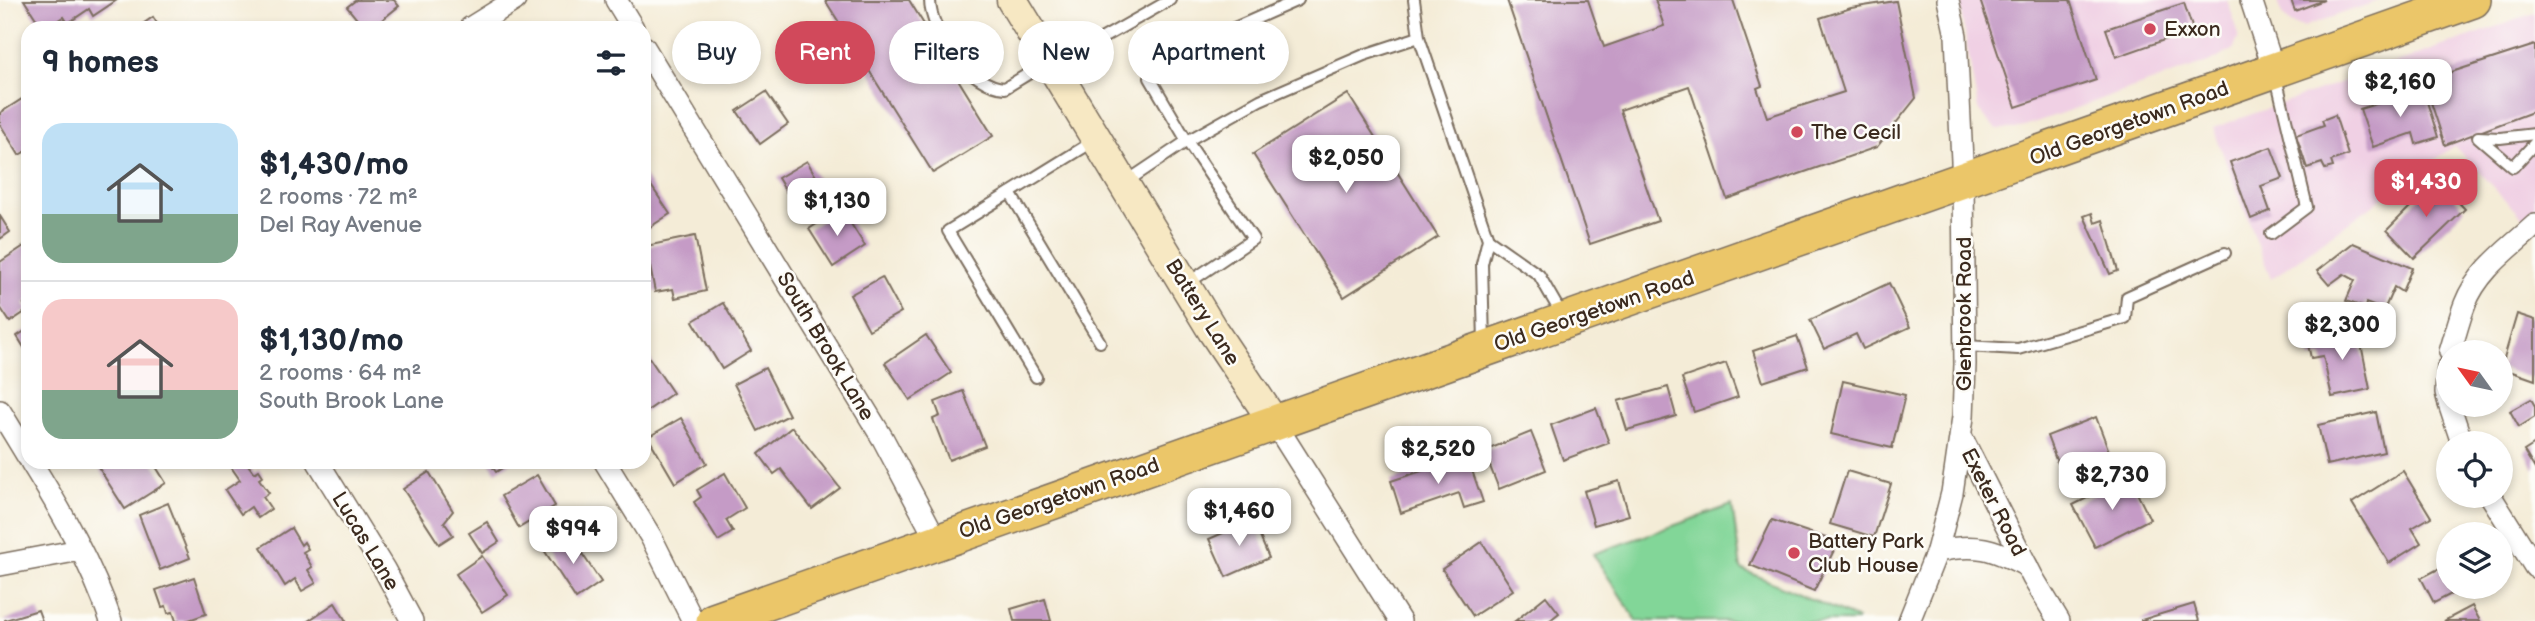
<!DOCTYPE html>
<html lang="en">
<head>
<meta charset="utf-8">
<style>
  :root { --surface:#fff; --page:#f2f2f3; --text:#1f2937; --muted:#747a83; --line:#e0e1e3; --accent:#d1495b }
  body { margin:0; font-family:"Balsamiq Sans",sans-serif; background:var(--page); color:var(--text); height:100vh; display:flex; flex-direction:column; font-size:26px; white-space:nowrap }
  * { box-sizing:border-box; margin:0 }
  p { font-size:23px; color:var(--muted) }
  .icon { flex:none; width:38px; height:38px; fill:none; stroke:currentColor; stroke-width:2; stroke-linecap:round; stroke-linejoin:round }
  .map { position:relative; flex:1; overflow:hidden }
  .sheet { position:absolute; left:21px; top:21px; width:630px; height:448px; display:flex; flex-direction:column; background:var(--surface); border-radius:21px; box-shadow:0 4px 10px #0003 }
  .sheet>* { flex:none }
  .hud { position:absolute; left:672px; top:21px; width:665px; height:63px; display:flex; gap:14px }
  .needle { width:46px; rotate:303deg }
  .buttons { position:absolute; left:2436px; top:340px; display:grid; gap:14px }
  .buttons a { display:grid; place-items:center; width:77px; height:77px; border-radius:50%; background:var(--surface); box-shadow:0 4px 10px #0003; font-size:35px }
  .price { position:absolute; translate:-50% -60px; padding:0 16px; border-radius:14px; background:#fff; color:#222; font-size:23px; line-height:46px; filter:drop-shadow(0 2px 4px #0008) }
  .price::after { content:''; position:absolute; left:50%; top:42px; width:21px; height:16px; margin-left:-10px; background:inherit; clip-path:polygon(0 0,100% 0,50% 100%) }
  .price.current { background:var(--accent); color:#fff }
  ul { padding:0; list-style:none }
  li { display:flex; align-items:center; gap:21px; height:175px; padding:0 21px }
  li+li { border-top:2px solid var(--line) }
  li span { display:grid; place-items:center; flex:none; width:196px; height:140px; border-radius:21px; color:#555 }
  li>.icon { margin-inline-start:auto }
  span .icon { width:84px; height:84px; fill:#fffc; stroke-width:1 }
  li b { font-size:30px }
  h2 { display:flex; justify-content:space-between; align-items:center; height:84px; padding:0 21px; font-size:30px }
  .pill { padding:0 24px; border-radius:32px; background:var(--surface); box-shadow:0 4px 10px #0003; font-size:24px; line-height:63px }
  .pill.current { background:var(--accent); color:#fff }
  .map>svg:first-child { display:block }
</style>
</head>
<body>
<div class="map">
<svg width="2535" height="621" viewBox="0 0 2535 621">
  <rect width="100%" height="100%" fill="#fdfcf7"/>
  <filter id="ink" filterUnits="userSpaceOnUse"><feTurbulence type="fractalNoise" baseFrequency=".0143" numOctaves="2"/><feDisplacementMap in="SourceGraphic" scale="14" xChannelSelector="R" yChannelSelector="G"/><feConvolveMatrix kernelMatrix="1 2 1 2 8 2 1 2 1" color-interpolation-filters="sRGB"/></filter>
  <filter id="wash" filterUnits="userSpaceOnUse"><feTurbulence type="fractalNoise" baseFrequency=".00686" numOctaves="4" result="noise"/><feDisplacementMap in="SourceGraphic" scale="28" xChannelSelector="R" yChannelSelector="G"/><feGaussianBlur stdDeviation="1.57" result="paint"/><feColorMatrix in="noise" values="0 0 0 0 0 0 0 0 0 0 0 0 0 0 0 0 0 1.4 0 .05"/><feComposite in="paint" operator="in"/></filter>
  <g filter="url(#wash)">
    <rect width="100%" height="100%" fill="#f4ecd7"/>
    <!-- built -->
    <g fill="#f0d0e4">
      <polygon points="1959,0 2227,0 2237,28 2238,39 2233,50 2214,60 2016,129 1998,129 1991,125 1978,109"/>
      <polygon points="2277,0 2381,0 2303,27 2290,23 2284,17"/>
      <polygon points="2535,13 2535,212 2526,222 2454,146 2271,279 2213,128"/>
    </g>
    <!-- green -->
    <polygon fill="#82d698" stroke="#5e805b" stroke-width="2" points="1732,505 1741,569 1857,619 1856,621 1637,621 1593,554"/>
    <g id="blocks">
      <!-- building -->
      <g fill="#c59bc6">
        <polygon points="24,0 117,0 93,16 89,9 68,23 64,17 47,28 42,28"/>
        <polygon points="356,0 394,0 399,6 372,28 364,28 347,7"/>
        <polygon points="825,0 909,0 993,136 933,173"/>
        <polygon points="1507,0 1588,0 1604,47 1664,26 1655,0 1733,0 1762,86 1757,88 1767,117 1844,92 1820,18 1851,8 1896,1 1916,98 1877,147 1727,199 1689,86 1620,110 1658,221 1590,244"/>
        <polygon points="1980,0 2070,0 2096,80 2016,107"/>
        <polygon points="2291,0 2324,0 2295,11"/>
        <polygon points="2184,3 2193,30 2116,57 2106,29"/>
        <polygon points="153,17 160,28 137,28"/>
        <polygon points="724,27 747,60 721,78 698,46"/>
        <polygon points="2535,45 2535,111 2445,145 2424,81"/>
        <polygon points="2423,89 2438,137 2416,144 2413,133 2373,147 2360,109"/>
        <polygon points="766,92 788,124 760,144 737,111"/>
        <polygon points="1348,94 1438,237 1344,297 1253,154"/>
        <polygon points="22,99 28,109 28,150 19,155 0,124 0,113"/>
        <polygon points="2335,115 2348,155 2331,161 2333,167 2325,169 2322,163 2307,168 2296,135 2324,125 2322,120"/>
        <polygon points="2271,147 2283,178 2261,186 2270,211 2251,219 2230,162"/>
        <polygon points="807,161 826,194 797,210 778,178"/>
        <polygon points="644,175 670,214 644,231"/>
        <polygon points="2437,180 2465,209 2414,258 2387,230"/>
        <polygon points="841,208 865,246 833,267 809,229"/>
        <polygon points="2092,213 2095,223 2103,220 2118,271 2110,274 2084,216"/>
        <polygon points="0,216 10,232 0,239"/>
        <polygon points="695,236 706,291 675,298 673,289 655,292 646,246"/>
        <polygon points="2353,243 2412,268 2402,292 2394,287 2384,310 2366,303 2365,308 2346,301 2355,280 2344,274 2329,285 2317,271"/>
        <polygon points="27,244 28,301 24,304 28,310 10,322 0,307 0,262"/>
        <polygon points="882,277 901,312 869,330 850,295"/>
        <polygon points="1889,283 1910,327 1863,349 1856,334 1824,349 1810,320"/>
        <polygon points="723,303 751,351 722,369 693,321"/>
        <polygon points="2517,314 2535,320 2535,380 2501,368"/>
        <polygon points="28,329 28,354 17,336"/>
        <polygon points="2358,329 2370,389 2332,397 2323,356 2311,358 2307,340"/>
        <polygon points="926,335 951,373 910,400 885,363"/>
        <polygon points="1797,336 1808,367 1763,382 1753,351"/>
        <polygon points="644,350 673,393 644,413"/>
        <polygon points="1726,363 1738,397 1694,412 1682,378"/>
        <polygon points="765,368 789,415 758,431 734,384"/>
        <polygon points="1843,381 1905,395 1892,448 1831,434"/>
        <polygon points="1668,387 1676,416 1627,430 1618,401"/>
        <polygon points="963,391 985,446 949,460 933,419 940,416 935,402"/>
        <polygon points="2531,399 2535,406 2535,417 2519,427 2510,411"/>
        <polygon points="1596,408 1609,443 1563,460 1551,425"/>
        <polygon points="2376,412 2384,452 2327,465 2318,425"/>
        <polygon points="2096,417 2110,454 2061,473 2047,436"/>
        <polygon points="681,418 707,463 675,483 648,437"/>
        <polygon points="792,427 840,488 812,509 781,469 774,474 759,454"/>
        <polygon points="1531,432 1546,470 1499,489 1484,451"/>
        <polygon points="2535,444 2535,469 2524,451"/>
        <polygon points="1467,456 1483,502 1464,508 1459,493 1401,513 1391,481"/>
        <polygon points="95,462 153,462 166,483 125,509"/>
        <polygon points="238,462 246,462 254,473 259,470 263,476 259,479 269,493 263,497 271,509 258,518 251,507 241,514 225,490 240,480 231,467"/>
        <polygon points="489,462 512,462 496,472"/>
        <polygon points="1847,471 1891,484 1874,537 1830,524"/>
        <polygon points="2403,471 2431,517 2412,528 2421,543 2389,563 2352,503"/>
        <polygon points="429,472 453,511 444,522 453,535 439,544 403,489"/>
        <polygon points="725,473 745,508 726,520 733,532 718,541 694,502 701,497 697,490"/>
        <polygon points="537,475 555,506 519,528 501,496"/>
        <polygon points="2129,477 2150,519 2095,547 2073,505"/>
        <polygon points="1619,481 1629,515 1594,525 1584,491"/>
        <polygon points="168,503 190,558 160,570 139,515"/>
        <polygon points="1253,520 1269,558 1226,577 1209,539"/>
        <polygon points="1772,520 1838,542 1814,591 1750,565"/>
        <polygon points="487,522 499,542 482,553 469,533"/>
        <polygon points="291,528 301,545 304,542 308,549 303,552 312,567 308,570 316,583 302,591 295,579 285,586 261,547"/>
        <polygon points="569,534 601,582 576,599 544,550"/>
        <polygon points="1482,542 1513,590 1473,616 1442,569"/>
        <polygon points="482,556 508,595 482,612 456,574"/>
        <polygon points="2448,564 2448,586 2467,586 2434,603 2421,578"/>
        <polygon points="194,577 206,614 186,621 176,621 173,612 168,613 166,606 162,607 156,590"/>
        <polygon points="1546,596 1559,613 1549,621 1515,621"/>
        <polygon points="1045,599 1051,621 1014,621 1011,609"/>
        <polygon points="335,603 346,621 308,621"/>
        <polygon points="2194,604 2199,621 2141,621 2141,620"/>
        <polygon points="2472,606 2480,621 2444,621"/>
        <polygon points="38,610 42,621 5,621 5,620"/>
      </g>
    </g>
  </g>
  <g filter="url(#ink)">
    <use href="#blocks" fill-opacity="0" stroke="#7c6e5f" stroke-width="2"/>
    <g fill="none" stroke-linecap="round" stroke-linejoin="round">
      <!-- lane casing -->
      <g stroke="#7c6e5f" stroke-width="14">
        <g id="lane">
          <path d="M930 0C930 33 970 86 1005 88L1046 63"/>
          <polyline points="1414,0 1419,37 1488,239 1482,264 1484,343"/>
          <polyline points="1055,65 1170,0"/>
          <polyline points="2535,134 2500,138 2478,137 2513,167 2535,143"/>
          <polyline points="1126,182 1187,141 1150,78 1230,30 1298,0"/>
          <polyline points="1010,193 1100,342"/>
          <polyline points="2271,234 2307,207 2276,77"/>
          <polyline points="1488,239 1539,275 1562,315"/>
          <polyline points="1188,283 1253,239 1187,141 1260,100 1364,55 1419,37"/>
          <polyline points="1965,346 2018,349 2125,318 2127,297 2225,253"/>
          <polyline points="1036,377 948,231 1094,141"/>
        </g>
      </g>
      <!-- street casing -->
      <g stroke="#7c6e5f" stroke-width="24">
        <g id="street">
          <polyline points="616,0 633,28"/>
          <polyline points="2251,0 2274,70"/>
          <polyline points="470,28 515,0"/>
          <polyline points="644,47 883,439 937,541"/>
          <path d="M2450 352C2455 336 2459 319 2465 304 2478 270 2509 249 2535 225"/>
          <polyline points="2448,368 2446,392 2448,400"/>
          <polyline points="2449,404 2462,443"/>
          <polyline points="0,411 28,457"/>
          <polyline points="1274,422 1400,621"/>
          <polyline points="1962,438 2033,578 2059,621"/>
          <path d="M31 462C62 512 92 565 111 621"/>
          <polyline points="318,462 384,569 412,621"/>
          <polyline points="605,462 651,537 693,621"/>
          <polyline points="2490,495 2535,567"/>
          <path d="M1937 551C1977 543 1992 548 2027 566"/>
          <polyline points="0,565 80,550"/>
          <polyline points="1909,621 1937,551 1952,493 1963,417 1965,364 1963,182 1956,36 1948,0"/>
        </g>
      </g>
      <!-- secondary casing -->
      <g stroke="#7c6e5f" stroke-width="33">
        <polyline id="secondary" points="1012,0 1213,331 1274,422"/>
      </g>
      <!-- primary casing -->
      <g stroke="#7c6e5f" stroke-width="38">
        <path id="primary" d="M714 621C1300 412 1888 210 2473 0"/>
      </g>
      <!-- lane -->
      <use href="#lane" stroke="#fff" stroke-width="10"/>
      <!-- street -->
      <use href="#street" stroke="#fff" stroke-width="21"/>
      <!-- secondary -->
      <use href="#secondary" stroke="#f7e8c3" stroke-width="30"/>
      <!-- primary -->
      <use href="#primary" stroke="#ebc669" stroke-width="35"/>
    </g>
  </g>
  <!-- markers -->
  <g fill="#d1495b" stroke="#fdfcf7" stroke-width="2.5">
    <circle cx="2150" cy="29" r="7"/>
    <circle cx="1797" cy="132" r="7"/>
    <circle cx="1794" cy="553" r="7"/>
  </g>
  <g text-anchor="middle" stroke-width="5" stroke-linejoin="round" paint-order="stroke">
    <!-- poi labels -->
    <g font-size="21" fill="#3b2a1e" stroke="#fdfcf7" text-anchor="start">
      <text x="2164" y="36">Exxon</text>
      <text x="1811" y="139">The Cecil</text>
      <text x="1808" y="548">Battery Park<tspan x="1808" dy="24">Club House</tspan></text>
    </g>
    <!-- street labels -->
    <g font-size="21" fill="#3b2a1e" stroke="#fdfcf7">
      <text transform="translate(2129 123) rotate(-20)" y="7">Old Georgetown Road</text>
      <text transform="translate(1594 311) rotate(-19)" y="7">Old Georgetown Road</text>
      <text transform="translate(1203 312) rotate(58)" y="7">Battery Lane</text>
      <text transform="translate(1964 314) rotate(-90)" y="7">Glenbrook Road</text>
      <text transform="translate(826 346) rotate(59)" y="7">South Brook Lane</text>
      <text transform="translate(1059 498) rotate(-19)" y="7">Old Georgetown Road</text>
      <text transform="translate(1994 502) rotate(63)" y="7">Exeter Road</text>
      <text transform="translate(366 541) rotate(59)" y="7">Lucas Lane</text>
    </g>
  </g>
</svg>
<div class="buttons">
<a><svg class="needle" viewBox="-14 -14 28 28"><path d="M0-13l5 13h-10z" fill="#e53935"/><path d="M0 13l5-13h-10z" fill="#747a83"/></svg></a>
<a><svg class="icon" aria-label="locate" viewBox="0 0 24 24"><circle cx="12" cy="12" r="6"/><path d="M12 2v4M12 18v4M2 12h4M18 12h4"/></svg></a>
<a><svg class="icon" aria-label="layers" viewBox="0 0 24 24"><path d="M12 4l9 5-9 5-9-5zM3 14l9 5 9-5"/></svg></a>
</div>
<b class="price" style="left:2400px;top:119px">$2,160</b>
<b class="price" style="left:1346px;top:195px">$2,050</b>
<b class="price current" style="left:2426px;top:219px">$1,430</b>
<b class="price" style="left:837px;top:238px">$1,130</b>
<b class="price" style="left:2342px;top:362px">$2,300</b>
<b class="price" style="left:1438px;top:486px">$2,520</b>
<b class="price" style="left:2112px;top:512px">$2,730</b>
<b class="price" style="left:1239px;top:548px">$1,460</b>
<b class="price" style="left:573px;top:566px">$994</b>
<div class="hud">
<a class="pill">Buy</a>
<a class="pill current">Rent</a>
<a class="pill">Filters</a>
<a class="pill">New</a>
<a class="pill">Apartment</a>
</div>
<section class="sheet">
<h2>9 homes<svg class="icon" aria-label="filters" viewBox="0 0 24 24"><path d="M4 7h16M4 17h16"/><circle cx="9" cy="7" r="2"/><circle cx="15" cy="17" r="2"/></svg></h2>
<ul>
<li><span style="background:linear-gradient(#bfe0f5 65%,#7fa58c 0)"><svg class="icon" aria-label="home" viewBox="0 0 24 24"><path d="M3 11l9-7 9 7M6 9v11h12V9"/></svg></span><div><b>$1,430/mo</b><p>2 rooms · 72 m²</p><p>Del Ray Avenue</p></div></li>
<li><span style="background:linear-gradient(#f6c9c9 65%,#7fa58c 0)"><svg class="icon" aria-label="home" viewBox="0 0 24 24"><path d="M3 11l9-7 9 7M6 9v11h12V9"/></svg></span><div><b>$1,130/mo</b><p>2 rooms · 64 m²</p><p>South Brook Lane</p></div></li>
</ul>
</section>
</div>
</body>
</html>
